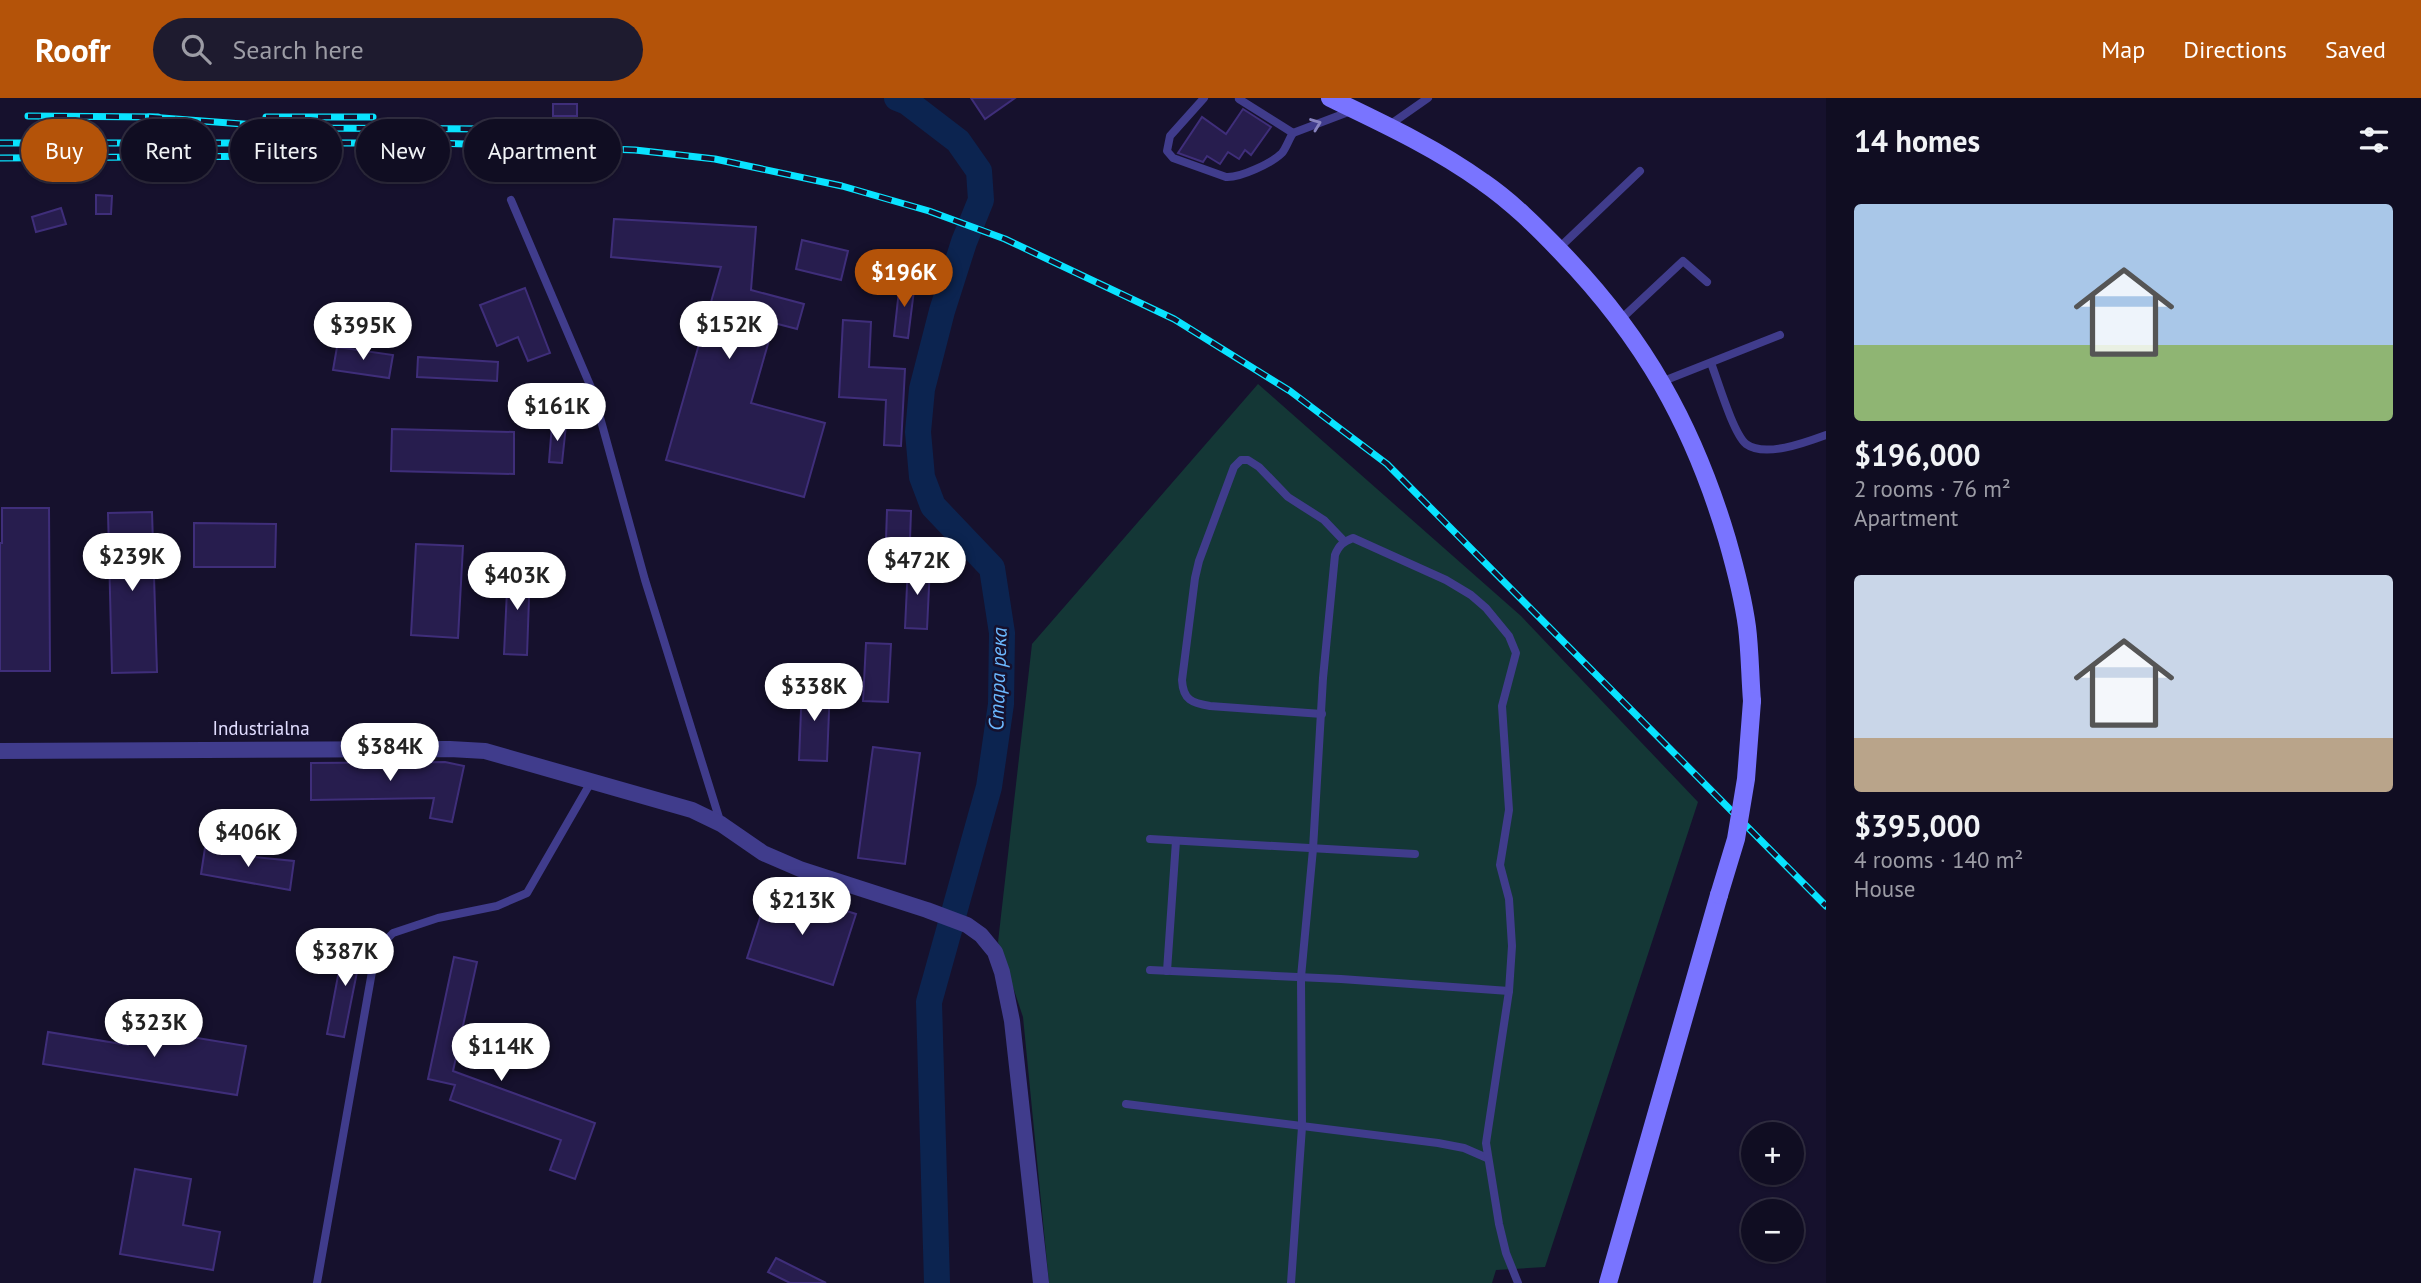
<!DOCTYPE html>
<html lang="en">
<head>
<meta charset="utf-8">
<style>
  :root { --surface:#100d22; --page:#1e1b2f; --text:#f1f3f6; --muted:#9c9ca5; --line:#302d40; --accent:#b45309 }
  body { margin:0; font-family:"PT Sans",sans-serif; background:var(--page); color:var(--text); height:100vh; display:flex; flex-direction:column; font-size:26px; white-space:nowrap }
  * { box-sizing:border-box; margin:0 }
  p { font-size:23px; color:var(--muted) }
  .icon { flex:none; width:38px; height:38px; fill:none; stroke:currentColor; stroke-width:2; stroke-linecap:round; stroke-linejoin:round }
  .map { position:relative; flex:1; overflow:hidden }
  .sheet { display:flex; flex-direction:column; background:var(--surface); width:595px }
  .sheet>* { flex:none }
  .banner { position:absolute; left:21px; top:21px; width:665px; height:63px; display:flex; gap:14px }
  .tools { position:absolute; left:1741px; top:1024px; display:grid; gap:14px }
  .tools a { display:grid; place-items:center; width:63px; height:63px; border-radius:50%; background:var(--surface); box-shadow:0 2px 5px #0004,0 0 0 2px var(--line); font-size:35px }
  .price { position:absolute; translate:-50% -60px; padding:0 16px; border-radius:24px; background:#fff; color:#222; font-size:23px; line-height:46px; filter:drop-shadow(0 2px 4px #0008) }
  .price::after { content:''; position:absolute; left:50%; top:42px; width:21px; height:16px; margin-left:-10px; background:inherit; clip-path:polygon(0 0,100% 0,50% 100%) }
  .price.on { background:var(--accent); color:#fff }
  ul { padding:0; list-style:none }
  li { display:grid; align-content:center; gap:14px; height:371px; padding:0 28px }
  li span { display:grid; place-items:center; height:217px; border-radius:7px; color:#555 }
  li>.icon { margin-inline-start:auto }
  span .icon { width:126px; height:126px; fill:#fffc; stroke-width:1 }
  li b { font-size:30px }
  h2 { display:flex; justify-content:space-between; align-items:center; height:84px; padding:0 28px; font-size:30px }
  .pill { padding:0 24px; border-radius:32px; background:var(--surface); box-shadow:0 2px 5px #0004,0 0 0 2px var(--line); font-size:24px; line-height:63px }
  .pill.on { background:var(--accent); color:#fff }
  header { display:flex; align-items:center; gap:42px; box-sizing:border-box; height:98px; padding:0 35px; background:var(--accent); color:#fff }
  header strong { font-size:33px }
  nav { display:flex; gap:38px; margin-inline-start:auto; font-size:24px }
  .search { width:490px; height:63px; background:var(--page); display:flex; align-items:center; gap:18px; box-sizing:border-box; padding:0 24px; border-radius:38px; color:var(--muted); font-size:26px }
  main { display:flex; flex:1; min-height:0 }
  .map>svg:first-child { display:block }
</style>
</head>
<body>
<header>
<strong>Roofr</strong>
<div class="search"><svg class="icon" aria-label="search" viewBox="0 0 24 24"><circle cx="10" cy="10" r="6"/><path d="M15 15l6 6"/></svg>Search here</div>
<nav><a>Map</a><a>Directions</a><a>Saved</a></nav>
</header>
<main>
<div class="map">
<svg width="1826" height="1185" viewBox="0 0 1826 1185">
  <rect width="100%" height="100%" fill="#16112d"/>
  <!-- green -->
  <polygon fill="#143736" points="1258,286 1521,518 1698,704 1545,1169 1496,1172 1492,1185 1049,1185 1023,919 998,844 1032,546"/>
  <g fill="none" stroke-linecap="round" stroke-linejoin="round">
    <!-- river -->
    <polyline stroke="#0c2450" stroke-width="26" points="897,0 907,4 958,43 979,73 981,102 964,144 942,213 922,291 918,334 922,379 933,408 992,470 1002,535 1001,606 989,689 929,904 937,1185"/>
  </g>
  <!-- building -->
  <g fill="#271d4e" stroke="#3f2e7a" stroke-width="2">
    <polygon points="971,0 1015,0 985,21"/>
    <rect x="553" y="6" width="24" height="12"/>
    <polygon points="1243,11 1271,29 1251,57 1245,52 1239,61 1228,54 1220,66 1207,58 1203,64 1178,55 1202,19 1226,36"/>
    <polygon points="96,97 112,98 111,116 96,116"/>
    <polygon points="61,110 66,126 36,134 32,119"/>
    <polygon points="614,121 756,129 751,192 804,206 797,231 774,225 751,305 825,325 804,399 666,362 721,169 611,159"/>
    <polygon points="802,142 848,153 841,182 796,171"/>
    <polygon points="900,183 915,184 908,240 894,238"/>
    <polygon points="525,190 550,255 528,263 518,239 497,248 480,207"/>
    <polygon points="843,222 871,224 869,269 905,271 901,348 884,347 886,302 839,299"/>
    <polygon points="337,249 393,257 389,280 333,272"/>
    <polygon points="418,259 498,264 497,283 417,279"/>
    <polygon points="552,326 566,327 562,365 549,364"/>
    <polygon points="392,331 514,334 514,376 391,373"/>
    <polygon points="2,410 49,410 50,573 0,573 0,445 2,445"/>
    <polygon points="887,412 911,413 910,442 886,442"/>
    <polygon points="152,414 157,574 112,575 108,415"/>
    <polygon points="194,425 276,426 275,469 194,469"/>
    <polygon points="416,446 463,448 458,540 411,537"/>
    <polygon points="908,467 930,468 927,531 905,530"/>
    <polygon points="508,471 530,472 527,557 504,556"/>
    <polygon points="866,545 891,546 888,604 863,603"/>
    <polygon points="802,588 830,589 827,663 799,662"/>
    <polygon points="873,649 920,655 905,766 858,760"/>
    <polygon points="445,664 464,668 452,724 430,720 434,700 311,702 311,665"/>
    <polygon points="205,750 253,759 294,763 290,792 201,776"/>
    <polygon points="786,794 856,816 833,887 747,860 767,798 783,803"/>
    <polygon points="345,841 363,844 344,939 327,936"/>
    <polygon points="454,859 477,864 453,973 595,1025 575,1081 550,1072 561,1042 450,1002 455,987 428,981"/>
    <polygon points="131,929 246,948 237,997 43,966 48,934 128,947"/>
    <polygon points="135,1071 191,1081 183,1127 220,1134 213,1172 120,1156"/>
    <polygon points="776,1160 826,1185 790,1185 768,1174"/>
  </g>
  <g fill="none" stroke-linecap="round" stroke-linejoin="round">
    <!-- lane -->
    <g stroke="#403c8c" stroke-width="8">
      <path d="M1204 0 1170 38 1167 53 1173 60 1226 79C1240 80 1272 65 1282 55 1286 50 1289 41 1293 35"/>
      <polyline points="1240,0 1239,1 1293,35 1351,13"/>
      <polyline points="1388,28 1428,0"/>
      <polyline points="511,102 593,294 645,482 721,726"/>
      <polyline points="1558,151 1640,73"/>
      <polyline points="1620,222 1683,163 1707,184"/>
      <path d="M1711 265C1718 283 1733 335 1746 346 1765 360 1807 344 1826 337"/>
      <polyline points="1661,284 1780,237"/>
      <path d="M1322 616 1210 608C1192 605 1183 602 1182 582L1195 480 1199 463 1234 369 1241 362H1248L1259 369 1288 399 1324 422 1344 443"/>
      <polyline points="1150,741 1415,756"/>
      <polyline points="1150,872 1341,881 1509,893"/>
      <polyline points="1167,873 1176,743"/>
      <polyline points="1126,1006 1438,1045 1464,1050 1487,1060"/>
      <polyline points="317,1185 373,868 382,846 393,835 438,820 497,808 527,795 591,684"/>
      <path d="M1291 1185 1302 1029 1301 879 1313 751 1323 580 1335 457C1339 447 1343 444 1353 440L1446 482 1471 497 1486 510 1509 538 1516 555 1502 608 1509 712 1500 767 1509 801 1512 848 1509 893 1486 1045 1499 1126 1506 1155 1518 1185"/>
    </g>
    <!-- street -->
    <polyline stroke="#403c8c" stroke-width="16" points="0,653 450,651 485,653 692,712 721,726 763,755 800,771 927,812 967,827 981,837 995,854 1002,874 1012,923 1041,1185"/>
    <!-- secondary -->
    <g stroke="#7974ff" stroke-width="18">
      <path d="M1330 0C1382 25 1436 50 1483 84 1512 104 1537 129 1562 155 1644 240 1693 327 1727 441 1735 469 1743 499 1747 529 1750 553 1750 578 1752 603"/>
      <polyline points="1608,1185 1719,797"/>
    </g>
    <!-- rail casing -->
    <g stroke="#09e3ff" stroke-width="7">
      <g id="rail">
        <polyline points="28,18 158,19"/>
        <polyline points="149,19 296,30 497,31"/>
        <polyline points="266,19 373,19"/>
        <polyline points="0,45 436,45 635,52 715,61 842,88 929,113 1005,141 1174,221 1290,293 1387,366 1826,808"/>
        <polyline points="0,60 288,58 325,54"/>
      </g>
    </g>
    <!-- rail -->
    <use href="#rail" stroke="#16112d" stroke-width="4.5" stroke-dasharray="13" stroke-linecap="butt"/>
    <!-- secondary-bridge -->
    <polyline stroke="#7974ff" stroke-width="18" points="1719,797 1736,741 1746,681 1752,603"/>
  </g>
  <!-- one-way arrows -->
  <defs><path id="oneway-chevron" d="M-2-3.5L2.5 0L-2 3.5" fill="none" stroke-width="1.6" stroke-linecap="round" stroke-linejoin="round" transform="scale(1.75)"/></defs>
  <use stroke="#8884c0" href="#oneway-chevron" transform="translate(1316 26) rotate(-21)"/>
  <g text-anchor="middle" stroke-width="5" stroke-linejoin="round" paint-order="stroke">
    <!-- street labels -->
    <g font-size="19" fill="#e1ddff" stroke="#16112d">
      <text x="261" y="637">Industrialna</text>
    </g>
    <!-- water labels -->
    <g font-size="21" font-style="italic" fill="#6bb8ff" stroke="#16112d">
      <text transform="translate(998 581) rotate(-88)" y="7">Стара река</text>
    </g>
  </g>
</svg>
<div class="tools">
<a>+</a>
<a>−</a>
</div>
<b class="price on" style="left:904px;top:211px">$196K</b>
<b class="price" style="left:729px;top:263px">$152K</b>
<b class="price" style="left:363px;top:264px">$395K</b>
<b class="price" style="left:557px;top:345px">$161K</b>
<b class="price" style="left:132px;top:495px">$239K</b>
<b class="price" style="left:917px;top:499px">$472K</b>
<b class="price" style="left:517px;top:514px">$403K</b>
<b class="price" style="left:814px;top:625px">$338K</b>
<b class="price" style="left:390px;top:685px">$384K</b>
<b class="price" style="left:248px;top:771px">$406K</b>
<b class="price" style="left:802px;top:839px">$213K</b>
<b class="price" style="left:345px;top:890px">$387K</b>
<b class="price" style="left:154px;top:961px">$323K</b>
<b class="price" style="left:501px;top:985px">$114K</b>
<div class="banner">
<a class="pill on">Buy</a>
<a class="pill">Rent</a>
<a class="pill">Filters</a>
<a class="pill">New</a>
<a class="pill">Apartment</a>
</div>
</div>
<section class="sheet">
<h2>14 homes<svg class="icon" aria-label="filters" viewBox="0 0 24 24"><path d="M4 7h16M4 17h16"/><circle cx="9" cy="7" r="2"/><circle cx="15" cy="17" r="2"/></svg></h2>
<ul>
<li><span style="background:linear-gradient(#a9c7e8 65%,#8fb573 0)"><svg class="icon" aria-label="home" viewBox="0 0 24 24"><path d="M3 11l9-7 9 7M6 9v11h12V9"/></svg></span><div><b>$196,000</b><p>2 rooms · 76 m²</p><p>Apartment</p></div></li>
<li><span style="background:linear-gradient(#c9d6e8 75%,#b9a48a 0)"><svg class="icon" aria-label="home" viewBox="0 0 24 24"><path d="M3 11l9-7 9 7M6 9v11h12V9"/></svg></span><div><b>$395,000</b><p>4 rooms · 140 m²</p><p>House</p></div></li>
</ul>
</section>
</main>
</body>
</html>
